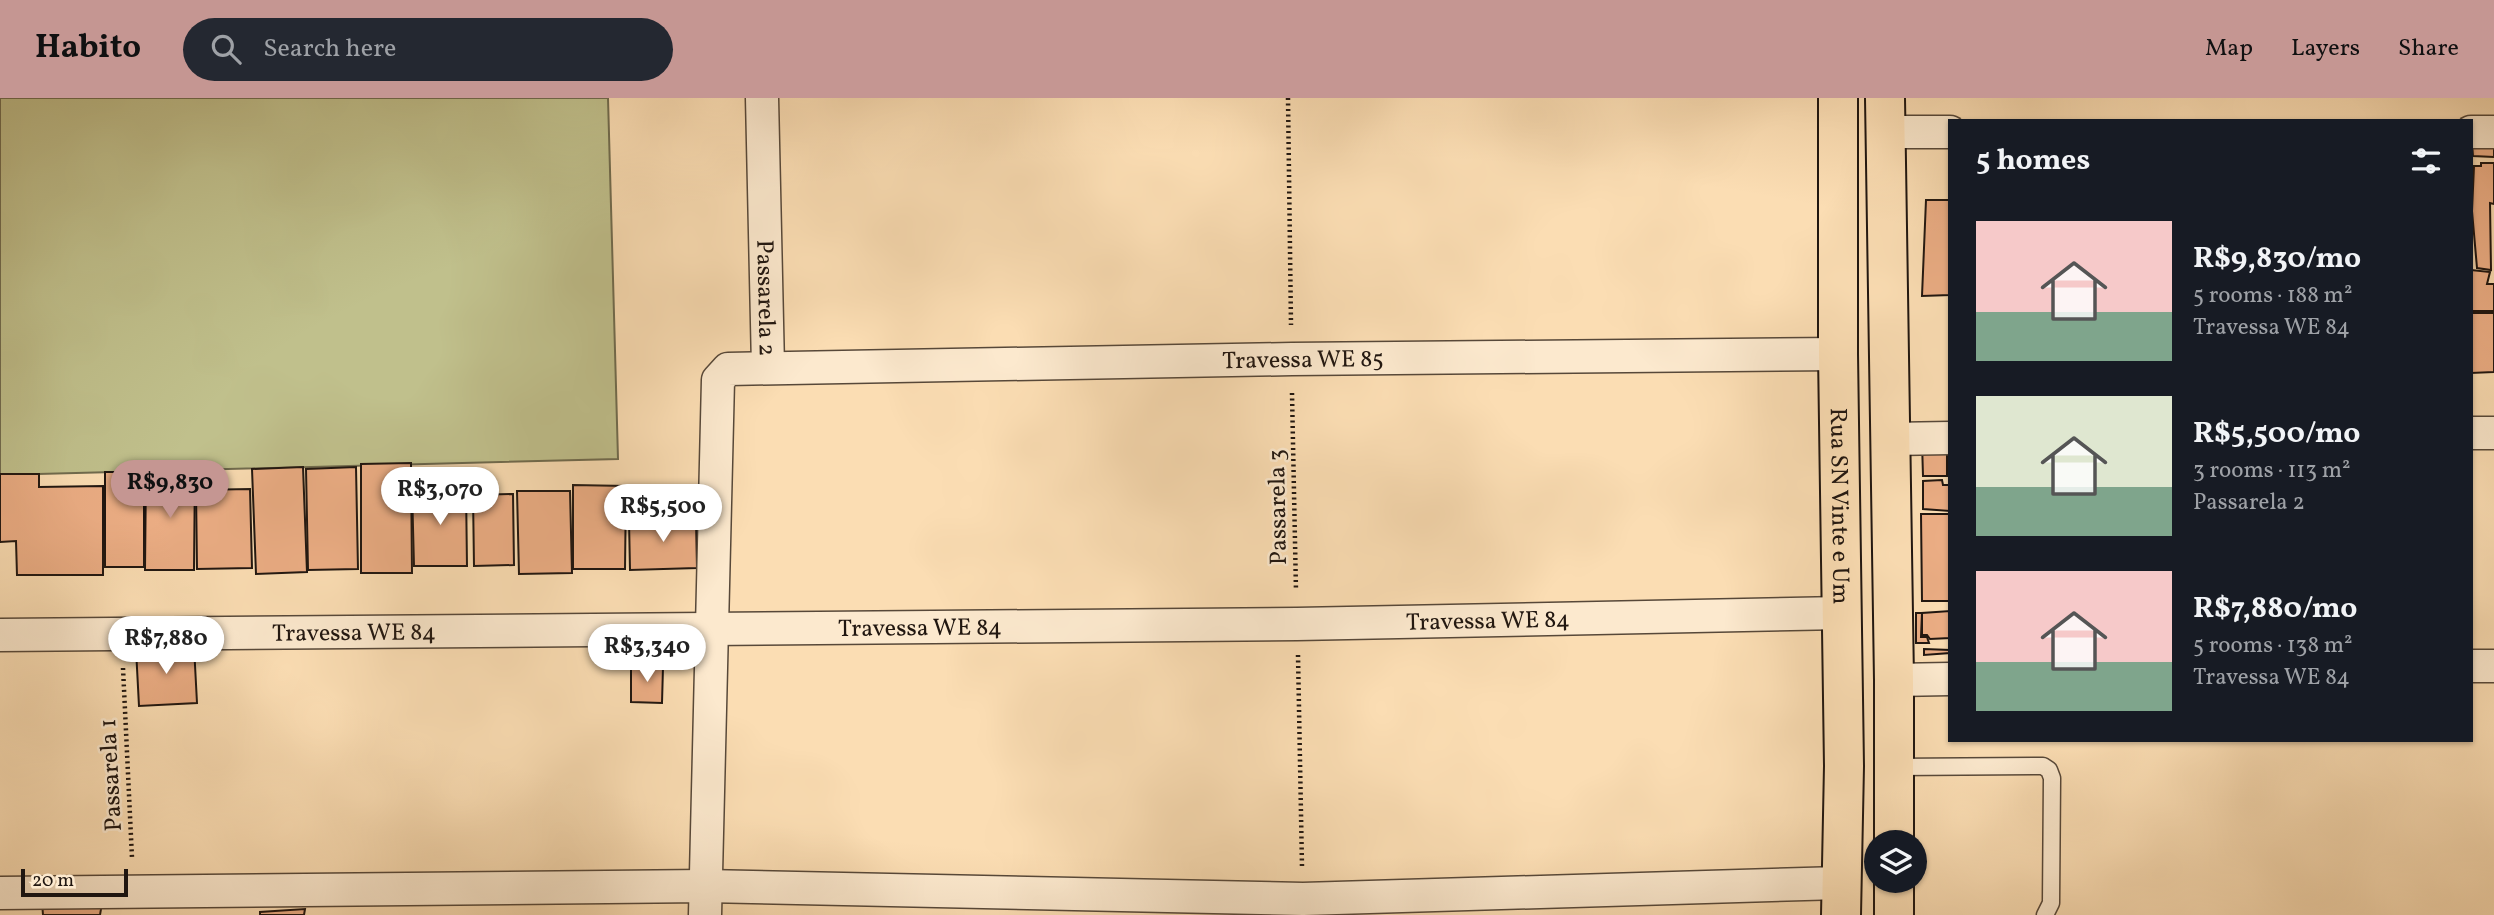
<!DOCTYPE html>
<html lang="en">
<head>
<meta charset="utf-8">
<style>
  :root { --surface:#171b24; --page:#242831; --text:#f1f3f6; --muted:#9ea1a6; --accent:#c59692 }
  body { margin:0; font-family:Vollkorn,serif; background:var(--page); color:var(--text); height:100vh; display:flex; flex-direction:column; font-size:26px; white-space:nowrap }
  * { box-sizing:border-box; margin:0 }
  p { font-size:23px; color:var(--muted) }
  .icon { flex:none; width:38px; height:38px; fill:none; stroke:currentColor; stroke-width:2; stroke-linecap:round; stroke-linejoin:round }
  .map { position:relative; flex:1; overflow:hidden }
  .drawer { position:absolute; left:1948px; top:21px; width:525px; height:623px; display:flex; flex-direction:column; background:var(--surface); border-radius:0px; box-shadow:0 2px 5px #0004 }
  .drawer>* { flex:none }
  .fabs { position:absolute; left:1864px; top:732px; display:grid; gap:14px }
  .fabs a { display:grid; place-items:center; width:63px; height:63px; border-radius:50%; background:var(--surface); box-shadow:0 2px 5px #0004; font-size:35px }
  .scale { position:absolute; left:21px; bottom:18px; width:107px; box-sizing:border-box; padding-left:7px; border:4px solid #201610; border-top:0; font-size:19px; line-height:24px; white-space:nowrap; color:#201610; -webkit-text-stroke:5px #fce9ce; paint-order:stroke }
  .price { position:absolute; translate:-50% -60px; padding:0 16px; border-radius:24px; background:#fff; color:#222; font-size:23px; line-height:46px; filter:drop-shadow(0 2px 4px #0008) }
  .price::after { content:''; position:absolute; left:50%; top:42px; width:21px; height:16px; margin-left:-10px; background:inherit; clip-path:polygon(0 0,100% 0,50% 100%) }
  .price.selected { background:var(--accent); color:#111 }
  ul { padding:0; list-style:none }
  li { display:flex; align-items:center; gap:21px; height:175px; padding:0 28px }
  li span { display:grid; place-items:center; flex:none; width:196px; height:140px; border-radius:0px; color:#555 }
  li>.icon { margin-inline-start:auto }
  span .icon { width:84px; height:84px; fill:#fffc; stroke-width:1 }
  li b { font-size:30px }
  h2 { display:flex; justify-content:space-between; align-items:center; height:84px; padding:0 28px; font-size:30px }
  header { display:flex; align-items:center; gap:42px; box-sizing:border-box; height:98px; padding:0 35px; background:var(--accent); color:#111 }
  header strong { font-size:33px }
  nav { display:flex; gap:38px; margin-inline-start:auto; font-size:24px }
  .search { width:490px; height:63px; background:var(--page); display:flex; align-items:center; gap:18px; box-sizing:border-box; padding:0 24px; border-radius:38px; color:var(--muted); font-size:26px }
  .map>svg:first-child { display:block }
</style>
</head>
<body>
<header>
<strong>Habito</strong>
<div class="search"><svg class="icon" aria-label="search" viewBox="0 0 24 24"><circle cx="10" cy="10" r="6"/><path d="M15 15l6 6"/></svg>Search here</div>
<nav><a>Map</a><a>Layers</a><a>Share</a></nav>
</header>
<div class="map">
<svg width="2494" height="817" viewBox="0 0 2494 817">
  <rect width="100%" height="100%" fill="#fbddb3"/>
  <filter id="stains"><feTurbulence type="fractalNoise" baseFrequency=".00286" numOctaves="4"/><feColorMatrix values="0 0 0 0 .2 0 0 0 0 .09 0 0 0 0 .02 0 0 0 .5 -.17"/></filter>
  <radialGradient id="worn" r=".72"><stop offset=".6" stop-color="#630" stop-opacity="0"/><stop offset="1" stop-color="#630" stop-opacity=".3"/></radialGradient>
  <!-- green -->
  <polygon fill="#c0c08c" stroke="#706b4e" stroke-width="2" points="0,0 608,0 618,361 0,377"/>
  <!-- building -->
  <g fill="#ebad84" stroke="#201610" stroke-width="2">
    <polygon points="2494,44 2494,59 2473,58 2472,45"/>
    <polygon points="2481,65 2494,65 2494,106 2490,105 2491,172 2477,170 2472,113 2474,68 2481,68"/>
    <polygon points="1926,102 1950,102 1950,197 1922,198"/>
    <polygon points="2471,172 2490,174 2487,186 2494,186 2494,213 2471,213"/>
    <polygon points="2471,215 2494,215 2494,274 2471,275"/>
    <polygon points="1947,343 1947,378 1923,378 1922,344"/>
    <polygon points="411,365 412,475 361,475 361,366"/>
    <polygon points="303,369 307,474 256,476 252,371"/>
    <polygon points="356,369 358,471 308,472 306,371"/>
    <polygon points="146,371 195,371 194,472 145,472"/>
    <rect x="105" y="374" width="39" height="95"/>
    <polygon points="0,376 39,376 39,389 103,388 103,477 17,477 16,443 0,444"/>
    <polygon points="1942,382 1943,387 1950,387 1950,413 1923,411 1923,383"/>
    <polygon points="573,387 626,388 625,471 573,471"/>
    <polygon points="466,390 467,468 414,468 412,391"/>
    <polygon points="250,391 252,470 197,471 196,392"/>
    <polygon points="517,393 570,393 572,475 519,476"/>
    <polygon points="513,396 514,467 474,468 473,397"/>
    <polygon points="1921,416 1950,416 1950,503 1922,503"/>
    <polygon points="696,421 697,470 630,472 629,422"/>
    <polygon points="1950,513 1950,540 1930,541 1927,537 1922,537 1922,515"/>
    <polygon points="1916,515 1922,515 1921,539 1927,539 1929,545 1916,545"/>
    <polygon points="194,548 197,605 139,608 136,551"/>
    <polygon points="1924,551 1950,552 1950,555 1924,557"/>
    <polygon points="631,568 663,569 662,605 631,604"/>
    <polygon points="42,804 102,805 100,817 43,817"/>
    <polygon points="305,811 304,817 260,817 260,814"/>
  </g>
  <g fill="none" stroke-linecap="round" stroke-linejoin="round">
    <!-- lane casing -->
    <g stroke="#574839" stroke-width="19">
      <polyline id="lane" points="1894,669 2043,668 2049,672 2052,680 2051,805 2045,817"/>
    </g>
    <!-- street casing -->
    <g stroke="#574839" stroke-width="35">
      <g id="street">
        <path id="s1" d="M762 0 768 269"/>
        <polyline points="1885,34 1950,34"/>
        <polyline points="2471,34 2494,34"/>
        <polyline points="2471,335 2494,335"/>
        <polyline points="1891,341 1950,340"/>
        <path id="s2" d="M0 537 1297 526 1842 515"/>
        <polyline points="2471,568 2494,568"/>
        <polyline points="1894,582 1950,581"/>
        <polyline points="0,795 705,788 1303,801 1840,785"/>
        <path id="s3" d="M705 817 718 282 728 271 1292 261 1838 256"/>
      </g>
    </g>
    <!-- primary casing -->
    <g stroke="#201610" stroke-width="42">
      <g id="primary">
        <path id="s4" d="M1838 0V256L1844 668 1841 817"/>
        <polyline points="1885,0 1894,582 1894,744"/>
        <polyline points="1894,782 1894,817"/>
      </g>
    </g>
    <!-- path -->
    <g stroke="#201610" stroke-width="4.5" stroke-dasharray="2 3.5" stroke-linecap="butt">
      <polyline points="1288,0 1291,227"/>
      <polyline points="1292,295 1296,493"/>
      <polyline points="1298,557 1302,769"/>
      <polyline points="123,570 132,760"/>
    </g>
    <!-- lane -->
    <use href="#lane" stroke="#fce9ce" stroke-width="16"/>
    <!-- street -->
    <use href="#street" stroke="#fce9ce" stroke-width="32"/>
    <!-- primary -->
    <use href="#primary" stroke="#fbddb3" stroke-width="38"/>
  </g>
  <g text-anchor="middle" stroke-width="5" stroke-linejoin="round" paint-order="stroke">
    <!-- street labels -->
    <g font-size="24" fill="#201610" stroke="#fce9ce">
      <text dy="8" stroke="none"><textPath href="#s1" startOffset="200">Passarela 2</textPath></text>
      <text dy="8" stroke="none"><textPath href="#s3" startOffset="1125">Travessa WE 85</textPath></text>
      <text transform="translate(1277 409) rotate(-91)" y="8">Passarela 3</text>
      <text dy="8" stroke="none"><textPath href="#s4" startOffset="408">Rua SN Vinte e Um</textPath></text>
      <text dy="8" stroke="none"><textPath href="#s2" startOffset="1488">Travessa WE 84</textPath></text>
      <text dy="8" stroke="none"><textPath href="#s2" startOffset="920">Travessa WE 84</textPath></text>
      <text dy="8" stroke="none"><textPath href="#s2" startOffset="354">Travessa WE 84</textPath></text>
      <text transform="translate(110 677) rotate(-93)" y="8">Passarela 1</text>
    </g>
  </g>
  <rect width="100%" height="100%" filter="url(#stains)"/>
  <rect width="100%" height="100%" fill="url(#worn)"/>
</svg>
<div class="fabs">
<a><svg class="icon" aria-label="layers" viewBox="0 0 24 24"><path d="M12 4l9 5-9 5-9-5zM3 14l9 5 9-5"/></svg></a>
</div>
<div class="scale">20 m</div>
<b class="price selected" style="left:170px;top:422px">R$9,830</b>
<b class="price" style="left:440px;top:429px">R$3,070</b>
<b class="price" style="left:663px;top:446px">R$5,500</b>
<b class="price" style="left:166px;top:578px">R$7,880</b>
<b class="price" style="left:647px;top:586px">R$3,340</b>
<section class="drawer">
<h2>5 homes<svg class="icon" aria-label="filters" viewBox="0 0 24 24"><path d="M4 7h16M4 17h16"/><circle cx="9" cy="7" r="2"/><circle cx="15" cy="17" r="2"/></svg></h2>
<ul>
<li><span style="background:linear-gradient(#f6c9c9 65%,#7fa58c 0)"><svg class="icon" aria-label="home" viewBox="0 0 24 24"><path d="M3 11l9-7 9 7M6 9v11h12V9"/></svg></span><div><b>R$9,830/mo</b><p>5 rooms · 188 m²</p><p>Travessa WE 84</p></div></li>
<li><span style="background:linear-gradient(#dfe7d0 65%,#7fa58c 0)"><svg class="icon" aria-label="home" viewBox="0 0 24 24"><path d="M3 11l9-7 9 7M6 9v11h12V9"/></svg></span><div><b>R$5,500/mo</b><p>3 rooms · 113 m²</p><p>Passarela 2</p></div></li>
<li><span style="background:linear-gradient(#f6c9c9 65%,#7fa58c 0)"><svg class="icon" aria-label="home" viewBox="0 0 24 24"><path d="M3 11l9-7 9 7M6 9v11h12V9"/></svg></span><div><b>R$7,880/mo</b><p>5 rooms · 138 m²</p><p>Travessa WE 84</p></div></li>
</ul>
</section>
</div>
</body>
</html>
